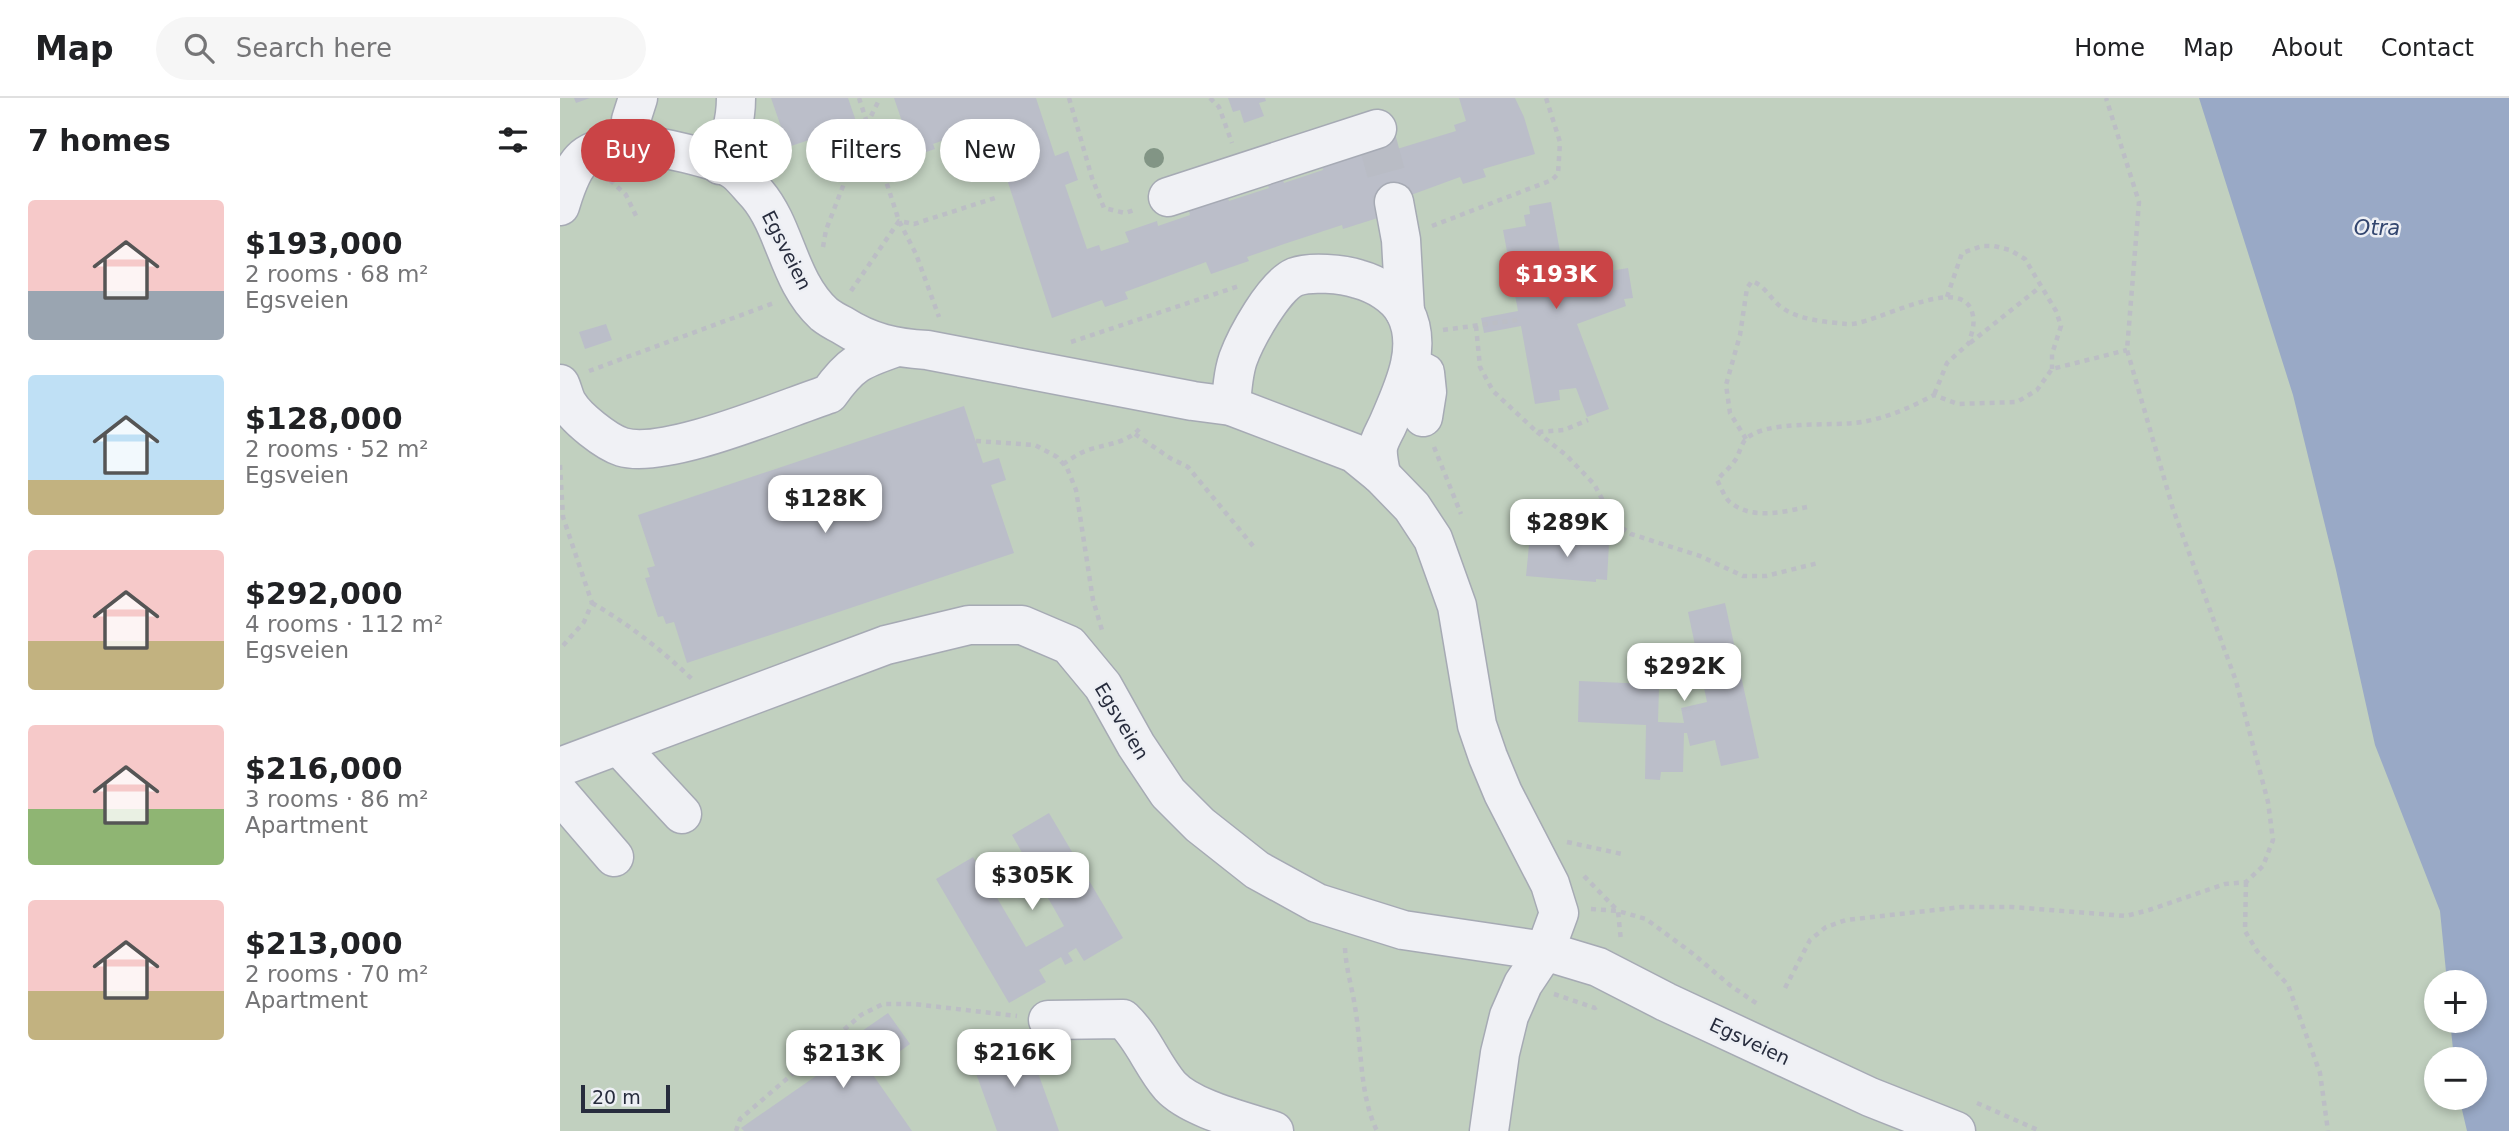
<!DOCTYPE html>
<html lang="en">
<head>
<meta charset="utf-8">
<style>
  :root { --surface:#fff; --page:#f6f6f6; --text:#202124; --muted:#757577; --line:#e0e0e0; --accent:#ca4446 }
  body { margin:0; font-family:"DejaVu Sans",sans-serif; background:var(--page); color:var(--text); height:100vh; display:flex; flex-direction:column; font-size:26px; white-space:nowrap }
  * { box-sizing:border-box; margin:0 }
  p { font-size:23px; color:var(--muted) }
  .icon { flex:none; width:38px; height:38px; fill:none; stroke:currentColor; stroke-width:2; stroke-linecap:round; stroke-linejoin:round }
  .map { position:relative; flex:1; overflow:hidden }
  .sheet { display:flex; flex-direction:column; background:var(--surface); width:560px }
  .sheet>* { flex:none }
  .guide { position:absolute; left:21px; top:21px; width:665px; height:63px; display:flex; gap:14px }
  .buttons { position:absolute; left:1864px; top:872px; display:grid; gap:14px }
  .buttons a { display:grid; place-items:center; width:63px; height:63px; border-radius:50%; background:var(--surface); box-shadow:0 4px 10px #0003; font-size:35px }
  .scale { position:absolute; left:21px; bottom:18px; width:89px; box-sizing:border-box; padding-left:7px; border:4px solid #272c3d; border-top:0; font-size:19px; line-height:24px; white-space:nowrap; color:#272c3d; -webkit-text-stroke:5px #edeff4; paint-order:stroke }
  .price { position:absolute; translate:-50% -60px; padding:0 16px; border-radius:14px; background:#fff; color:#222; font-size:23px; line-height:46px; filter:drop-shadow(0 2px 4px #0008) }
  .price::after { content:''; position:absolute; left:50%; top:42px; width:21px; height:16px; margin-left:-10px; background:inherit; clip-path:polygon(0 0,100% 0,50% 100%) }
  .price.selected { background:var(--accent); color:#fff }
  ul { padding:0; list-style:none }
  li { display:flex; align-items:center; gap:21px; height:175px; padding:0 28px }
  li span { display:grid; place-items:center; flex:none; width:196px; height:140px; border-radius:7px; color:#555 }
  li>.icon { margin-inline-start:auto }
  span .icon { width:84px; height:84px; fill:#fffc; stroke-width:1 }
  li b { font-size:30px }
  h2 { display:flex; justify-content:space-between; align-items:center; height:84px; padding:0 28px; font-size:30px }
  .chip { padding:0 24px; border-radius:32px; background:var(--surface); box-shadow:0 4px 10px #0003; font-size:24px; line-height:63px }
  .chip.selected { background:var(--accent); color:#fff }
  header { display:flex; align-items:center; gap:42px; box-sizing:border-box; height:98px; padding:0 35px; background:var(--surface); border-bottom:2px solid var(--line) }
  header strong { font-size:33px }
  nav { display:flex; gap:38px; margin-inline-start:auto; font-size:24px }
  .search { width:490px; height:63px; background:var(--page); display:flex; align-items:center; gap:18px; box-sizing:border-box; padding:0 24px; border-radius:38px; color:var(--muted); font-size:26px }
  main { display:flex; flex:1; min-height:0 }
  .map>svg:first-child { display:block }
</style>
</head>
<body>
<header>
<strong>Map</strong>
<div class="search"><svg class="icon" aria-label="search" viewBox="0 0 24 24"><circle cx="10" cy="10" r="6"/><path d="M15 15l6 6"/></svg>Search here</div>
<nav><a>Home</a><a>Map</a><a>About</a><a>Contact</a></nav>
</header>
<main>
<section class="sheet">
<h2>7 homes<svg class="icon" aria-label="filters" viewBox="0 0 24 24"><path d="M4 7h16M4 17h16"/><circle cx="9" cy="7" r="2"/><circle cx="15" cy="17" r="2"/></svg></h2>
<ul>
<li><span style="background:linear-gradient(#f6c9c9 65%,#9aa5b1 0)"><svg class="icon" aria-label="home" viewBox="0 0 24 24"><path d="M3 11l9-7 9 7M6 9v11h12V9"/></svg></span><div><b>$193,000</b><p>2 rooms · 68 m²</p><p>Egsveien</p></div></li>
<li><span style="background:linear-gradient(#bfe0f5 75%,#c2b280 0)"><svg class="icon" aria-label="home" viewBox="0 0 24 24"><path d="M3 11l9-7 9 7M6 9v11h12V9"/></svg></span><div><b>$128,000</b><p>2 rooms · 52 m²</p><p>Egsveien</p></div></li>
<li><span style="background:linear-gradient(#f6c9c9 65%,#c2b280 0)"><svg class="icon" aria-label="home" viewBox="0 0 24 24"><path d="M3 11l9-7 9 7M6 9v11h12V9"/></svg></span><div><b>$292,000</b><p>4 rooms · 112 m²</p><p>Egsveien</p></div></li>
<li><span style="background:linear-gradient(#f6c9c9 60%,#8fb573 0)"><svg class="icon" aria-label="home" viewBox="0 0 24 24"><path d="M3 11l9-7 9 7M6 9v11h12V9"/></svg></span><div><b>$216,000</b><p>3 rooms · 86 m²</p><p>Apartment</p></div></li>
<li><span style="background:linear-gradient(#f6c9c9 65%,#c2b280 0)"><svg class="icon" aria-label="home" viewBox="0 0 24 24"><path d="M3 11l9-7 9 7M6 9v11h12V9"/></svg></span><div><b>$213,000</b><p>2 rooms · 70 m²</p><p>Apartment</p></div></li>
</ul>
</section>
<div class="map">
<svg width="1949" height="1033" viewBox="0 0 1949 1033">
  <rect width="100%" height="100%" fill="#dde0e7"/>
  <!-- green -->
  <path fill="#c1d0bf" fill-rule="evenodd" d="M0 0H1818L1949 1033H0ZM1876 884H1914V922H1876ZM1876 961H1914V999H1876Z"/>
  <!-- water -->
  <polygon fill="#99a9c6" points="1639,0 1949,0 1949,1033 1907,1033 1899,999 1914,999 1914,961 1894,961 1890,922 1914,922 1914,884 1887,884 1880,813 1815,647 1776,472 1733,297"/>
  <!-- building -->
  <g fill="#bbbec9">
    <polygon points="14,0 30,0 16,5"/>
    <polygon points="211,0 288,0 297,26 228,49"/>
    <polygon points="334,0 476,0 495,58 508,53 518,82 505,87 527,151 539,147 541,153 569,144 565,134 597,123 598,128 630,117 629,113 668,100 669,103 709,90 705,81 721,76 724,85 763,72 762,68 800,55 801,58 836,46 837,51 896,33 894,27 906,23 899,0 955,0 964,19 975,56 923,71 926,79 903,86 900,79 851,97 821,119 783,131 782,127 724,146 687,159 689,163 651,176 646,164 565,194 568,201 545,209 542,202 492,220 429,26 373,46 375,51 363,55 361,50 352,53"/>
    <polygon points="668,0 705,0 706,3 699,5 704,18 684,25 680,12 673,14"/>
    <polygon points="991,104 1005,181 1068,170 1073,200 1064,201 1066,208 1017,226 1049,311 1027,319 1016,290 999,292 1000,302 975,306 961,228 924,235 921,220 958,213 943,132 966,128 964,117 970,116 969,108"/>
    <polygon points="46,226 52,242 25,251 19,234"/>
    <polygon points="404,308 423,365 439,360 446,382 431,387 454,455 127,565 114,524 106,526 103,518 98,519 85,480 90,479 87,470 95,468 78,417"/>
    <polygon points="970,437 1040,443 1039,445 1049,446 1047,482 1036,481 1036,484 966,478"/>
    <polygon points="1165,505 1199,660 1161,668 1155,642 1130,648 1127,635 1124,635 1123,674 1101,674 1100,682 1085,681 1086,627 1018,624 1019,583 1089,586 1089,589 1099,589 1098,624 1124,625 1121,610 1147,604 1128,514"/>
    <polygon points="489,715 563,840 524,863 516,850 508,855 513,863 505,867 501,859 479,872 486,884 449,905 376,781 413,759 466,849 504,828 452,737"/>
    <polygon points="328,915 350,946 318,969 302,946 295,951 352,1033 184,1033 181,1030 256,978 250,969"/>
    <polygon points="465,939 499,1033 437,1033 410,959"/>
  </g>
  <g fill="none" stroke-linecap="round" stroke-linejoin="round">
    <!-- minor-tunnel -->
    <polyline stroke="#b9bcc5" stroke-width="38" stroke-dasharray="38 19" stroke-linecap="butt" points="816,38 834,104"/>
    <!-- minor casing -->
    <g stroke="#a6aab4" stroke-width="41">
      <g id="minor">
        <polyline points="71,46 71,22 78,0"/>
        <path d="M160 67C169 45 176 24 176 0"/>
        <polyline points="608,99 817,31"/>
        <polyline points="834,104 841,142 845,214"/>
        <path d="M0 108C5 92 12 67 27 57 38 50 59 45 73 46 96 48 157 60 175 73 183 79 190 89 197 96 226 130 228 183 264 216 269 220 276 224 282 227 310 245 335 250 367 252L633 303 671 308 794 355 821 377 852 409 873 441 897 508 917 627 928 659 943 695 990 786 999 815 985 853 963 886 949 918 940 955 929 1033"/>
        <polyline points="850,269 865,275 867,294 863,319"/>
        <path d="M0 286C3 292 4 300 8 306 16 320 46 344 62 349 106 362 223 311 269 296 291 265 300 262 334 250"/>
        <path d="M671 308C672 292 673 276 678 261 686 239 714 188 735 179 750 173 783 176 798 181 816 186 836 197 845 214 864 250 842 293 828 326 825 333 819 342 818 350 817 358 820 369 821 377"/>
        <polyline points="59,648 122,716"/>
        <polyline points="0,669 326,547 409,527 462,527 509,547 543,588 576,647 608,695 640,727 697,772 757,805 843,832 985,853 1038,869 1106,904 1310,999 1396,1033"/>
        <polyline points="0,696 54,759"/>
        <path d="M488 922 563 921C583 940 592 967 610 988 631 1011 684 1023 714 1033"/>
      </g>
    </g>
    <!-- path -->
    <g stroke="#bcbec5" stroke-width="4.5" stroke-dasharray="5 5" stroke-linecap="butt">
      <polyline points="299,0 339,123 356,156 379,219"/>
      <polyline points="509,0 532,80 544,110 565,115 577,111"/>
      <polyline points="650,0 659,9 672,45"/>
      <polyline points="206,35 217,66"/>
      <polyline points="50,82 66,97 78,122"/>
      <polyline points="872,128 992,82 998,76 1000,44 986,0"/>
      <polyline points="263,149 266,132 307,26 320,0"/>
      <polyline points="291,193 339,123 354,126 438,99"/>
      <polyline points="1387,199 1402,155 1422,148 1434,148 1450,152 1465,161 1496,213 1501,228 1492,256 1492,271"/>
      <polyline points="916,228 920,269 933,293 977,334 1004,332 1028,322"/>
      <polyline points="883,232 957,222"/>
      <polyline points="511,244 679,188"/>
      <polyline points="1410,245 1480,189"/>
      <polyline points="29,273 214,205"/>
      <polyline points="977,334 1006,357 1034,386 1055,425 1071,436 1140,458 1183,478 1206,478 1258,465"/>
      <polyline points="575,336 610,360 628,369 693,448"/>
      <path d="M1186 341 1170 315 1166 287 1180 237 1187 190 1192 183C1207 189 1211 203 1224 211 1241 222 1267 224 1286 226 1311 230 1405 170 1413 218 1415 227 1411 237 1409 245L1387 265 1374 297"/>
      <polyline points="416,343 475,347 497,359 507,370 516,392 533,502 542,532"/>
      <polyline points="874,349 901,416"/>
      <path d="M503 366C511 361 519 355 528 352 549 345 567 346 582 328"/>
      <polyline points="0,367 3,419 32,505 24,524 0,551"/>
      <path d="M1247 409C1222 414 1193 422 1171 405 1165 401 1161 389 1157 382 1163 375 1171 369 1176 361 1179 356 1181 347 1185 342 1204 321 1275 329 1302 324 1326 320 1352 309 1374 297L1398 306 1457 304 1477 292 1492 271 1567 252"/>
      <path d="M32 505C69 526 104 554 134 583"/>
      <polyline points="1007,744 1062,756"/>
      <polyline points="1024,778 1058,813 1061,843"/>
      <polyline points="1686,784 1685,833 1697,853 1728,887 1760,975 1768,1033"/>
      <polyline points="1031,811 1058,813 1086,821 1132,855 1171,888 1199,907"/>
      <path d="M785 850C786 871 792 889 795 909 802 949 799 996 817 1033"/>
      <polyline points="1225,890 1250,842 1266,829 1286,822 1402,809 1452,809 1566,818 1589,812 1665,786 1686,784 1703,768 1713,742 1708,704 1676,583 1613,411 1567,252 1579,104 1546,0"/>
      <polyline points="994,896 1035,910 1038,908"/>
      <polyline points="1417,1005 1480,1033"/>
      <polyline points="176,1033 180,1021 301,917 323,906 354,906 457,918"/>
    </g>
    <!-- minor -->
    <use href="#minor" stroke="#f0f1f5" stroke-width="38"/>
  </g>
  <!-- trees -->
  <circle fill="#829585" cx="594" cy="60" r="10"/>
  <g text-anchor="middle" stroke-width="5" stroke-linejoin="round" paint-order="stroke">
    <!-- street labels -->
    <g font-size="19" fill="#272c3d" stroke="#edeff4">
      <text transform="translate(227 152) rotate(63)" y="7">Egsveien</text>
      <text transform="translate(562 623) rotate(59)" y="7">Egsveien</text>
      <text transform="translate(1190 943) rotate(25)" y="7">Egsveien</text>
    </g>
    <!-- water labels -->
    <g font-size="21" font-style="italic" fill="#33466f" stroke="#edeff4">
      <text x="1817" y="137">Otra</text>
    </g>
  </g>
</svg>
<div class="buttons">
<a>+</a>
<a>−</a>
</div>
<div class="scale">20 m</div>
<b class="price selected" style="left:996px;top:213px">$193K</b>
<b class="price" style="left:265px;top:437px">$128K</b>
<b class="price" style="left:1007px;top:461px">$289K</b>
<b class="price" style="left:1124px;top:605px">$292K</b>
<b class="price" style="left:472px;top:814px">$305K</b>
<b class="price" style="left:454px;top:991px">$216K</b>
<b class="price" style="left:283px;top:992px">$213K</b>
<div class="guide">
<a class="chip selected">Buy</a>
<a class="chip">Rent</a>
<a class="chip">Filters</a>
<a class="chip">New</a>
</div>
</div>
</main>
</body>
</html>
